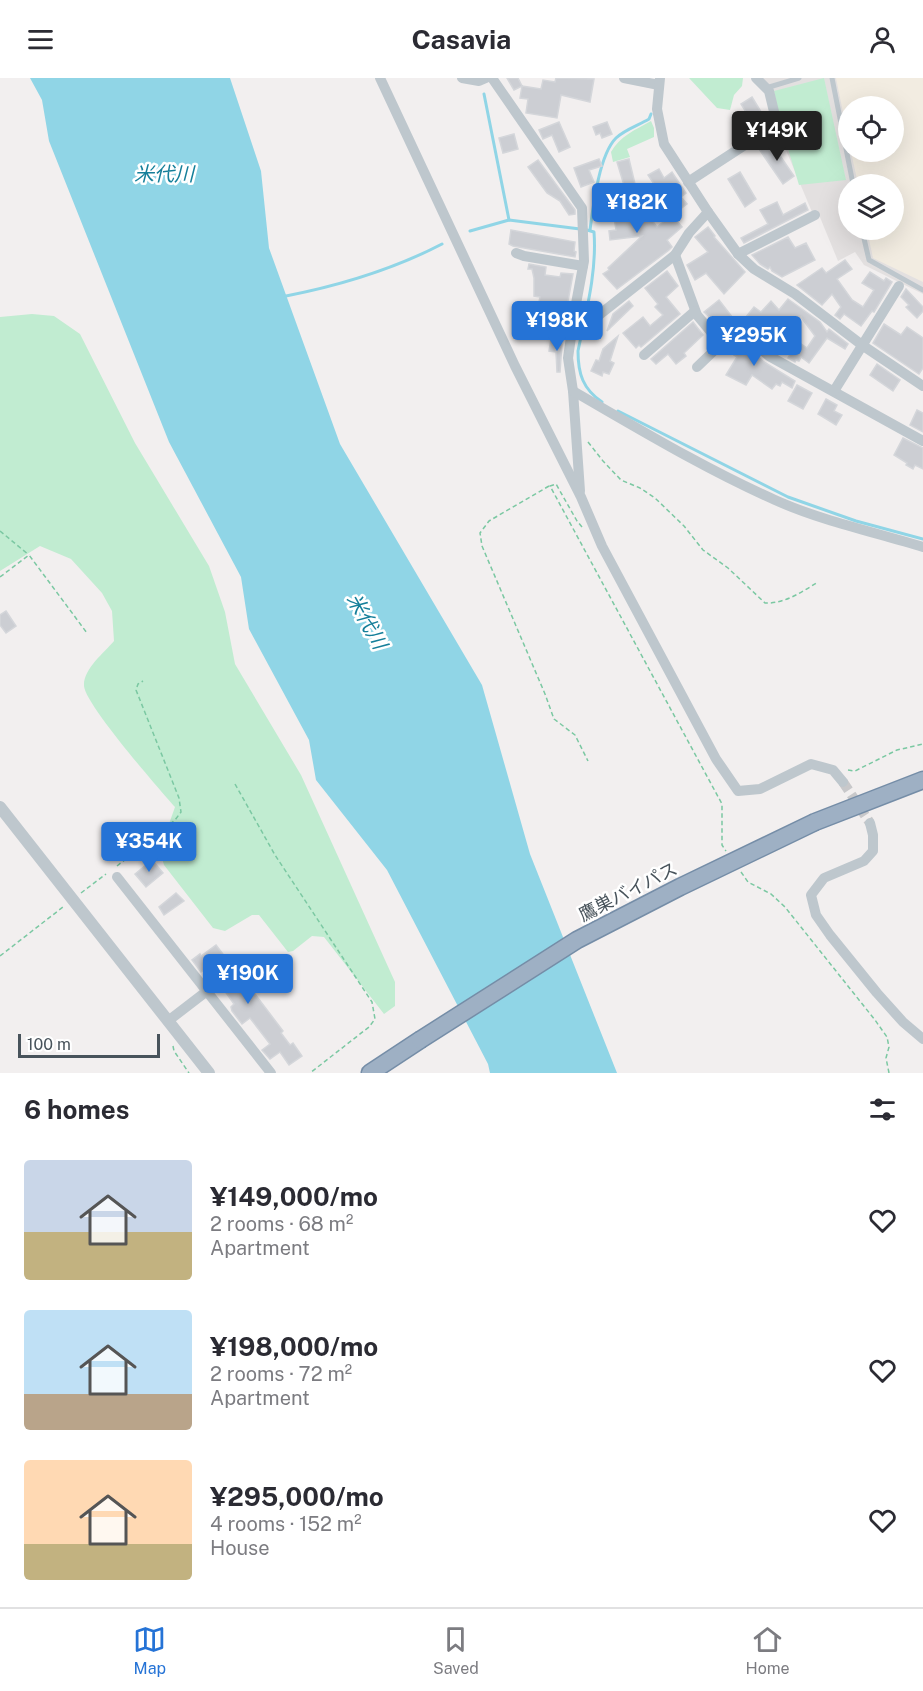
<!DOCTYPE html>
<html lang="en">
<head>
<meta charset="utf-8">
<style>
  :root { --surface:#fff; --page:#f2f2f3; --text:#2b2b33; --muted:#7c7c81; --line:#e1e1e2; --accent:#2573d6 }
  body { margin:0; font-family:"Public Sans","Noto Sans JP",sans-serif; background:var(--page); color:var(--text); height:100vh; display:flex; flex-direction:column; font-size:22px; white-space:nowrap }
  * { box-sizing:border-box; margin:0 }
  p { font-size:20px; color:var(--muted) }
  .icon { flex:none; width:33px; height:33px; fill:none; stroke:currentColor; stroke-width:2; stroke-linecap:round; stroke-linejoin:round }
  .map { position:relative; height:995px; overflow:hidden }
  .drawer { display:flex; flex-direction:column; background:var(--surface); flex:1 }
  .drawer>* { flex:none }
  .controls { position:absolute; left:838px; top:18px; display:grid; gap:12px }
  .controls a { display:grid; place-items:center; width:66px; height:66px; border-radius:50%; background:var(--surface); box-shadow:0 6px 24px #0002; font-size:30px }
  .scale { position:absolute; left:18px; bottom:15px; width:142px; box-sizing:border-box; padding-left:6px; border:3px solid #48535b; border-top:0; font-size:16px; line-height:21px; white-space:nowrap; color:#48535b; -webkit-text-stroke:4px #fff; paint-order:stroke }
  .price { position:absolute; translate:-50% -51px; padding:0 14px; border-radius:6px; background:var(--accent); color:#fff; font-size:20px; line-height:39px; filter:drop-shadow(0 2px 3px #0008) }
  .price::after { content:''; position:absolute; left:50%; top:36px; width:18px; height:14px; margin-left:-9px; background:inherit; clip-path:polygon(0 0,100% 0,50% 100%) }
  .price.current { background:#222; color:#fff }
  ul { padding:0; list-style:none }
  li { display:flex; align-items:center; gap:18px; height:150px; padding:0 24px }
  li span { display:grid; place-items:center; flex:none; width:168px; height:120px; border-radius:6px; color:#555 }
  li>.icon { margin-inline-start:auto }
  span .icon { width:72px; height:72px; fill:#fffc; stroke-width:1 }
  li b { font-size:26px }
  h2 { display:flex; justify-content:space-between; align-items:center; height:72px; padding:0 24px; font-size:26px }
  header { display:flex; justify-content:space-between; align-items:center; height:78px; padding:0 24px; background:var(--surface); font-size:27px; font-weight:700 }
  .tabs { display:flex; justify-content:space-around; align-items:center; height:84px; border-top:2px solid var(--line); background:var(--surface); font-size:16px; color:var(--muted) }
  .tabs a { display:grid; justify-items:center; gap:3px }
  .tabs .current { color:var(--accent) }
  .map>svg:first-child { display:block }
</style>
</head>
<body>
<header><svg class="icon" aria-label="menu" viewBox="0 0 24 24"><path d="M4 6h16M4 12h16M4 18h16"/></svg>Casavia<svg class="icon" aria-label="person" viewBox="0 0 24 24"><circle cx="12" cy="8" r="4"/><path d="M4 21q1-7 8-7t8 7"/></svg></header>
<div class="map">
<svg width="923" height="995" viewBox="0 0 923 995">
  <rect width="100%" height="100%" fill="#f2efef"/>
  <!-- education -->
  <path fill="#e3e0e0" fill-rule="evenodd" d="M761 0H923V216L864 187 855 174 838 183 817 132 812 134 778 53 772 12ZM849 28H894V74H849ZM849 106H894V152H849Z"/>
  <!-- green -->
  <g fill="#c1ecd1">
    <polygon points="689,0 743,0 742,8 734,17 730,32 717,30"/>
    <polygon points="824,0 846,102 799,107 781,48 774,13"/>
    <path d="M651 43 654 50V59L627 71 630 79 613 84 611 74C620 58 635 52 651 43Z"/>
    <path d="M32 236 54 238 80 256 135 365 209 488 225 534 235 586 301 697 395 904V928L384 936 324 859 312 858 293 873 288 874 259 837H252L225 853 213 850 164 787 159 770 164 760 175 729C158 710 85 626 84 608 83 591 104 575 114 563L112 533 102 515 71 481 40 468 0 493V239Z"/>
  </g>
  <!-- sand -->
  <polygon fill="#f2ece1" points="836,0 923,0 923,204 873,180 867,152 894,152 894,106 858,106 851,74 894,74 894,28 849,28 849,64"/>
  <!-- water -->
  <polygon fill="#90d5e6" points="30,0 230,0 261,93 269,170 340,366 482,607 530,776 617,995 490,995 488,986 387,792 316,702 309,662 249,551 241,499 169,364 49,63 42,22"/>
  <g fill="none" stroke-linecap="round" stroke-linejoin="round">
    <!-- stream -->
    <g stroke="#90d5e6" stroke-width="3">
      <polyline points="484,16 509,142"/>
      <path d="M587 152 594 154C597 194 586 234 578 273 578 296 583 311 602 324"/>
      <path d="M590 152C593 129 599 77 616 60 624 52 639 47 649 41L651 36"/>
      <polyline points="470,153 509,142 580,151"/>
      <path d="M286 218C342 207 392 192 442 166"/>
      <polyline points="618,333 788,419 856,443 923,461"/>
    </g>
  </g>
  <!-- building -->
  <g fill="#ccced3" stroke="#d4d6da" stroke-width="1.5" fill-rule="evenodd">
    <polygon points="507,0 518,0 522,8 541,11 543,2 555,4 556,0 594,1 590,24 561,17 557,40 526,35 528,21 520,20 522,8 514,12"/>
    <polygon points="752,19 766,42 755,49 741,26"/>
    <polygon points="559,44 570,69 559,74 552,57 543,61 539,52"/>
    <polygon points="607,44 612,56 602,60 600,55 596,57 593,49"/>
    <polygon points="514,56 518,71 503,75 499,60"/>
    <polygon points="770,63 794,98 783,106 759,71"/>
    <polygon points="599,81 602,88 589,92 594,104 581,109 574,90"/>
    <polygon points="629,81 642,135 645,133 657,149 672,137 682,149 667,162 672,169 669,172 617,211 603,196 609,192 608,190 642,158 610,162 609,153 616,152 614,139 625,137 621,120 622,119 621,115 626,114 617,84"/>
    <polygon points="538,82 575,132 575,136 569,137 560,123 547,115 528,89"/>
    <polygon points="659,91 664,100 672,94 686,115 681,119 687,126 674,136 648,97"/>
    <polygon points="740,94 756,121 745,129 728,101"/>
    <polygon points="777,124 783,137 805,125 808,132 744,165 741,160 768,146 760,132"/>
    <polygon points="708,149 715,158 714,159 745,194 724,216 706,195 695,202 687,187 708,174 695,159"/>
    <polygon points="511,152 575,164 574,173 576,174 575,179 513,168 509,166"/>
    <polygon points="788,159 795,170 806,165 815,182 782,199 772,193 770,189 768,191 760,186 752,177"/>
    <polygon points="845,182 852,191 837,201 852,222 863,229 874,212 862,205 870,194 884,203 886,200 892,204 874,234 872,233 861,248 844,236 840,241 835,237 841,229 832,216 822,227 797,207 822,190 826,195"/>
    <polygon points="529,186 546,189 545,197 560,199 561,195 573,196 562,256 540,248 543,235 537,234 540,219 534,218 534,200 532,191 528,191"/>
    <polygon points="667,193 678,208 666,219 680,236 641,269 639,267 636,270 623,255 643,239 650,248 663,237 655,229 658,226 645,210"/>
    <polygon points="906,211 923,229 923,233 917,240 906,229 909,227 901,219"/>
    <path d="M788 221 820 244 827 254 829 251 848 266 845 271 827 260 809 285 801 279 799 283 796 282 795 284 788 280 791 275 768 256 764 261 754 254 758 249 746 239 754 229 761 234 771 223 779 232ZM801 239 815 258 807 270 787 256Z"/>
    <polygon points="719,222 733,240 716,245 704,234"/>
    <polygon points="629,223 633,228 607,253 613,236"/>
    <polygon points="693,244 703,257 684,275 686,278 676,286 668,276 656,286 651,281"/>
    <polygon points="884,246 901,257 907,249 923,260 923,290 919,296 873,265"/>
    <polygon points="731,255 764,284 795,303 792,310 782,304 780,308 776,306 772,311 752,297 746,307 726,297 737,279 734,277 739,271 723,258"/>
    <polygon points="618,258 610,283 614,285 609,296 603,294 602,298 591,293 596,282 599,283 603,271"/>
    <polygon points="551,261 562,266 560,294 557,294 556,274 549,273"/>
    <polygon points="877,286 900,302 893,313 870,297"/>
    <polygon points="797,307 812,315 803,331 788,323"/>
    <polygon points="826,321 837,327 834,333 842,337 836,347 818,336"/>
    <polygon points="917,332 923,335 923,354 910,347"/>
    <polygon points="903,360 923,370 923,391 915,387 913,391 906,387 907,385 894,377"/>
    <polygon points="6,533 16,548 6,555 0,547 0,537"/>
    <polygon points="152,782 163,795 146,809 135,796"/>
    <polygon points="176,815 184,823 164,837 159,829"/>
    <polygon points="216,867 235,892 236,891 283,953 281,955 290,967 293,965 302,978 289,987 280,974 270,981 262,972 270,966 250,940 242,946 232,933 231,929 234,926 217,902 221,899 212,886 201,894 192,882 200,876 201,878"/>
  </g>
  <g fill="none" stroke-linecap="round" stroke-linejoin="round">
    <!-- minor-tunnel -->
    <polyline stroke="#c8c8ca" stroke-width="10" stroke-dasharray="10 5" stroke-linecap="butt" points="843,704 870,745"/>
    <!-- trunk casing -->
    <g stroke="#758da7" stroke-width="19">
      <g id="trunk">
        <polyline points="815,744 923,702"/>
        <polyline points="370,995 420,962"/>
      </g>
    </g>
    <!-- path -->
    <g stroke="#7bc8a2" stroke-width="1.5" stroke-dasharray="4.5 3" stroke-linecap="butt">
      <path d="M588 364 603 383 621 402 640 410 655 420 684 448 703 472 728 490 765 525C784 526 802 514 818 504"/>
      <polyline points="549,408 489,443 480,455 482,468 545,616 554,641 575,657 588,683"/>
      <polyline points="582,449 577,443 556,406 550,408 722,726 722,767 726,773"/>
      <polyline points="0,453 29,477"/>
      <polyline points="0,499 29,477 87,555"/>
      <polyline points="848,692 855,693 897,672 923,666"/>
      <polyline points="235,706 275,777 372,924 375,941 369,949 310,995"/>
      <polyline points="117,788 175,742 181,734 179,720 136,612 138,606 143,603"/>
      <polyline points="741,794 748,804 771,816 785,829 875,942 887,959 889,969 886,980 889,995"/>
      <polyline points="81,815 106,796"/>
      <polyline points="0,878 63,829"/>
      <polyline points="173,968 174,973 189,995"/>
    </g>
    <!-- service -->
    <g stroke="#bec7cd" stroke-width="5">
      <polyline points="832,0 853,106"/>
      <polyline points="766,10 799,0"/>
      <polyline points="862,152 869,182 923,212"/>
    </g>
    <!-- minor -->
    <g stroke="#bec7cd" stroke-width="10">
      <polyline points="380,0 515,288 581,419 602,468 716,681 738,713 760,711 811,686 833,692 843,704"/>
      <polyline points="462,0 479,3 486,0"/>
      <polyline points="492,0 582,130 584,183 575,231 568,280 573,313 580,413"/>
      <polyline points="624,0 659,7"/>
      <polyline points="660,0 657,31 664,66 708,134"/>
      <polyline points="688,104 777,46 769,13 756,0"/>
      <polyline points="516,175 524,178 583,188"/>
      <polyline points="738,176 815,137"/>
      <polyline points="675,177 697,237 712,255 731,247 737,249 769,278 923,363"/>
      <polyline points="575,231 599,237 675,177 689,155 708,134 738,176 754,191 795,216 862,267 923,308"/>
      <polyline points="644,277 695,233"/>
      <polyline points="697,289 720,267 712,255"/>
      <path d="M573 313C639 351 705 391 775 422 822 443 874 454 923 469"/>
      <polyline points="834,313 899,208"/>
      <polyline points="870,745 873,757 873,773 864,783 824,800 811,817 816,837 830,857 877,915 903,944 923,961"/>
      <polyline points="117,799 271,995"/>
      <polyline points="168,943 207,913"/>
    </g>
    <!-- tertiary -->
    <polyline stroke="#bec7cd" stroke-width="12" points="0,729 209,995"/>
    <!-- trunk -->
    <use href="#trunk" stroke="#9eb0c4" stroke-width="16"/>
    <!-- trunk-bridge casing -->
    <g stroke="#758da7" stroke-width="19" stroke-linecap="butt">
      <polyline id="trunk-bridge" points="420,962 577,862 680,809 815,744"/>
    </g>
    <!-- trunk-bridge -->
    <use href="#trunk-bridge" stroke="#9eb0c4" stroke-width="16"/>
  </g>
  <g text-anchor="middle" stroke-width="5" stroke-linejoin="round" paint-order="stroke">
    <!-- street labels -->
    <g font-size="18" fill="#48535b" stroke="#fff">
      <text transform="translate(628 814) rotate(-27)" y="6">鷹巣バイパス</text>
    </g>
    <!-- water labels -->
    <g font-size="20" font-style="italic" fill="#157f9a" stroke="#fff">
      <text x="164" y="103">米代川</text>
      <text transform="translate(367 543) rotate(61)" y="7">米代川</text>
    </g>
  </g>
</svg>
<div class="controls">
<a><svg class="icon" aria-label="locate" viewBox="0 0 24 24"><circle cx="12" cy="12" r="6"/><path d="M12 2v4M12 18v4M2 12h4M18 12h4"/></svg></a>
<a><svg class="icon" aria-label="layers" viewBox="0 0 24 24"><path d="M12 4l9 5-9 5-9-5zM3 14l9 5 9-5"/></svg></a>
</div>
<div class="scale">100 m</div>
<b class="price current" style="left:777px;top:84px">¥149K</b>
<b class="price" style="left:637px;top:156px">¥182K</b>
<b class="price" style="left:557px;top:274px">¥198K</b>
<b class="price" style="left:754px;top:289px">¥295K</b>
<b class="price" style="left:149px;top:795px">¥354K</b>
<b class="price" style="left:248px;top:927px">¥190K</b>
</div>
<section class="drawer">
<h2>6 homes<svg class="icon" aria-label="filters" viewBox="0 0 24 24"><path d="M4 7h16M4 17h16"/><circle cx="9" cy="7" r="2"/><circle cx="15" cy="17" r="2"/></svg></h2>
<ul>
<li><span style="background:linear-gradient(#c9d6e8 60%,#c2b280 0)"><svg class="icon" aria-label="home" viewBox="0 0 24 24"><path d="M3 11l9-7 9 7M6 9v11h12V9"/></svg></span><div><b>¥149,000/mo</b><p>2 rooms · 68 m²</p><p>Apartment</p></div><svg class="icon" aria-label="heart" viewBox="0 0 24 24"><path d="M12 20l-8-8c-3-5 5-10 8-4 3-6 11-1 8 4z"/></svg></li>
<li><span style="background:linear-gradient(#bfe0f5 70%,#b9a48a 0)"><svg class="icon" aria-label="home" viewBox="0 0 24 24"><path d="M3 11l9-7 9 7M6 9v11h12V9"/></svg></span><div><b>¥198,000/mo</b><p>2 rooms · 72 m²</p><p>Apartment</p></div><svg class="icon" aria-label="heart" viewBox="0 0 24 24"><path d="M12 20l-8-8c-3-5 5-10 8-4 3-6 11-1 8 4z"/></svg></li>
<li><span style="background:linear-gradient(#ffd9b3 70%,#c2b280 0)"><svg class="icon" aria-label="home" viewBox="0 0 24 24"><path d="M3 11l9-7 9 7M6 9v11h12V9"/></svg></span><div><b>¥295,000/mo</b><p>4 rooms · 152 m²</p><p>House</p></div><svg class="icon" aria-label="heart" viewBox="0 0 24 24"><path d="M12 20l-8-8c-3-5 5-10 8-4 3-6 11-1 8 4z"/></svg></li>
</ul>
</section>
<nav class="tabs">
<a class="current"><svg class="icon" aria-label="map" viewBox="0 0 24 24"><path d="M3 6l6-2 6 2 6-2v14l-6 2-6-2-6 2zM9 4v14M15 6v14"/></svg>Map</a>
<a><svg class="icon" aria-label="saved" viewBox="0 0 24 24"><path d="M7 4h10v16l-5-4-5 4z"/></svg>Saved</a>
<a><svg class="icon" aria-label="home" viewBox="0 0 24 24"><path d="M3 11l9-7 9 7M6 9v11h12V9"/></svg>Home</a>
</nav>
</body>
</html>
